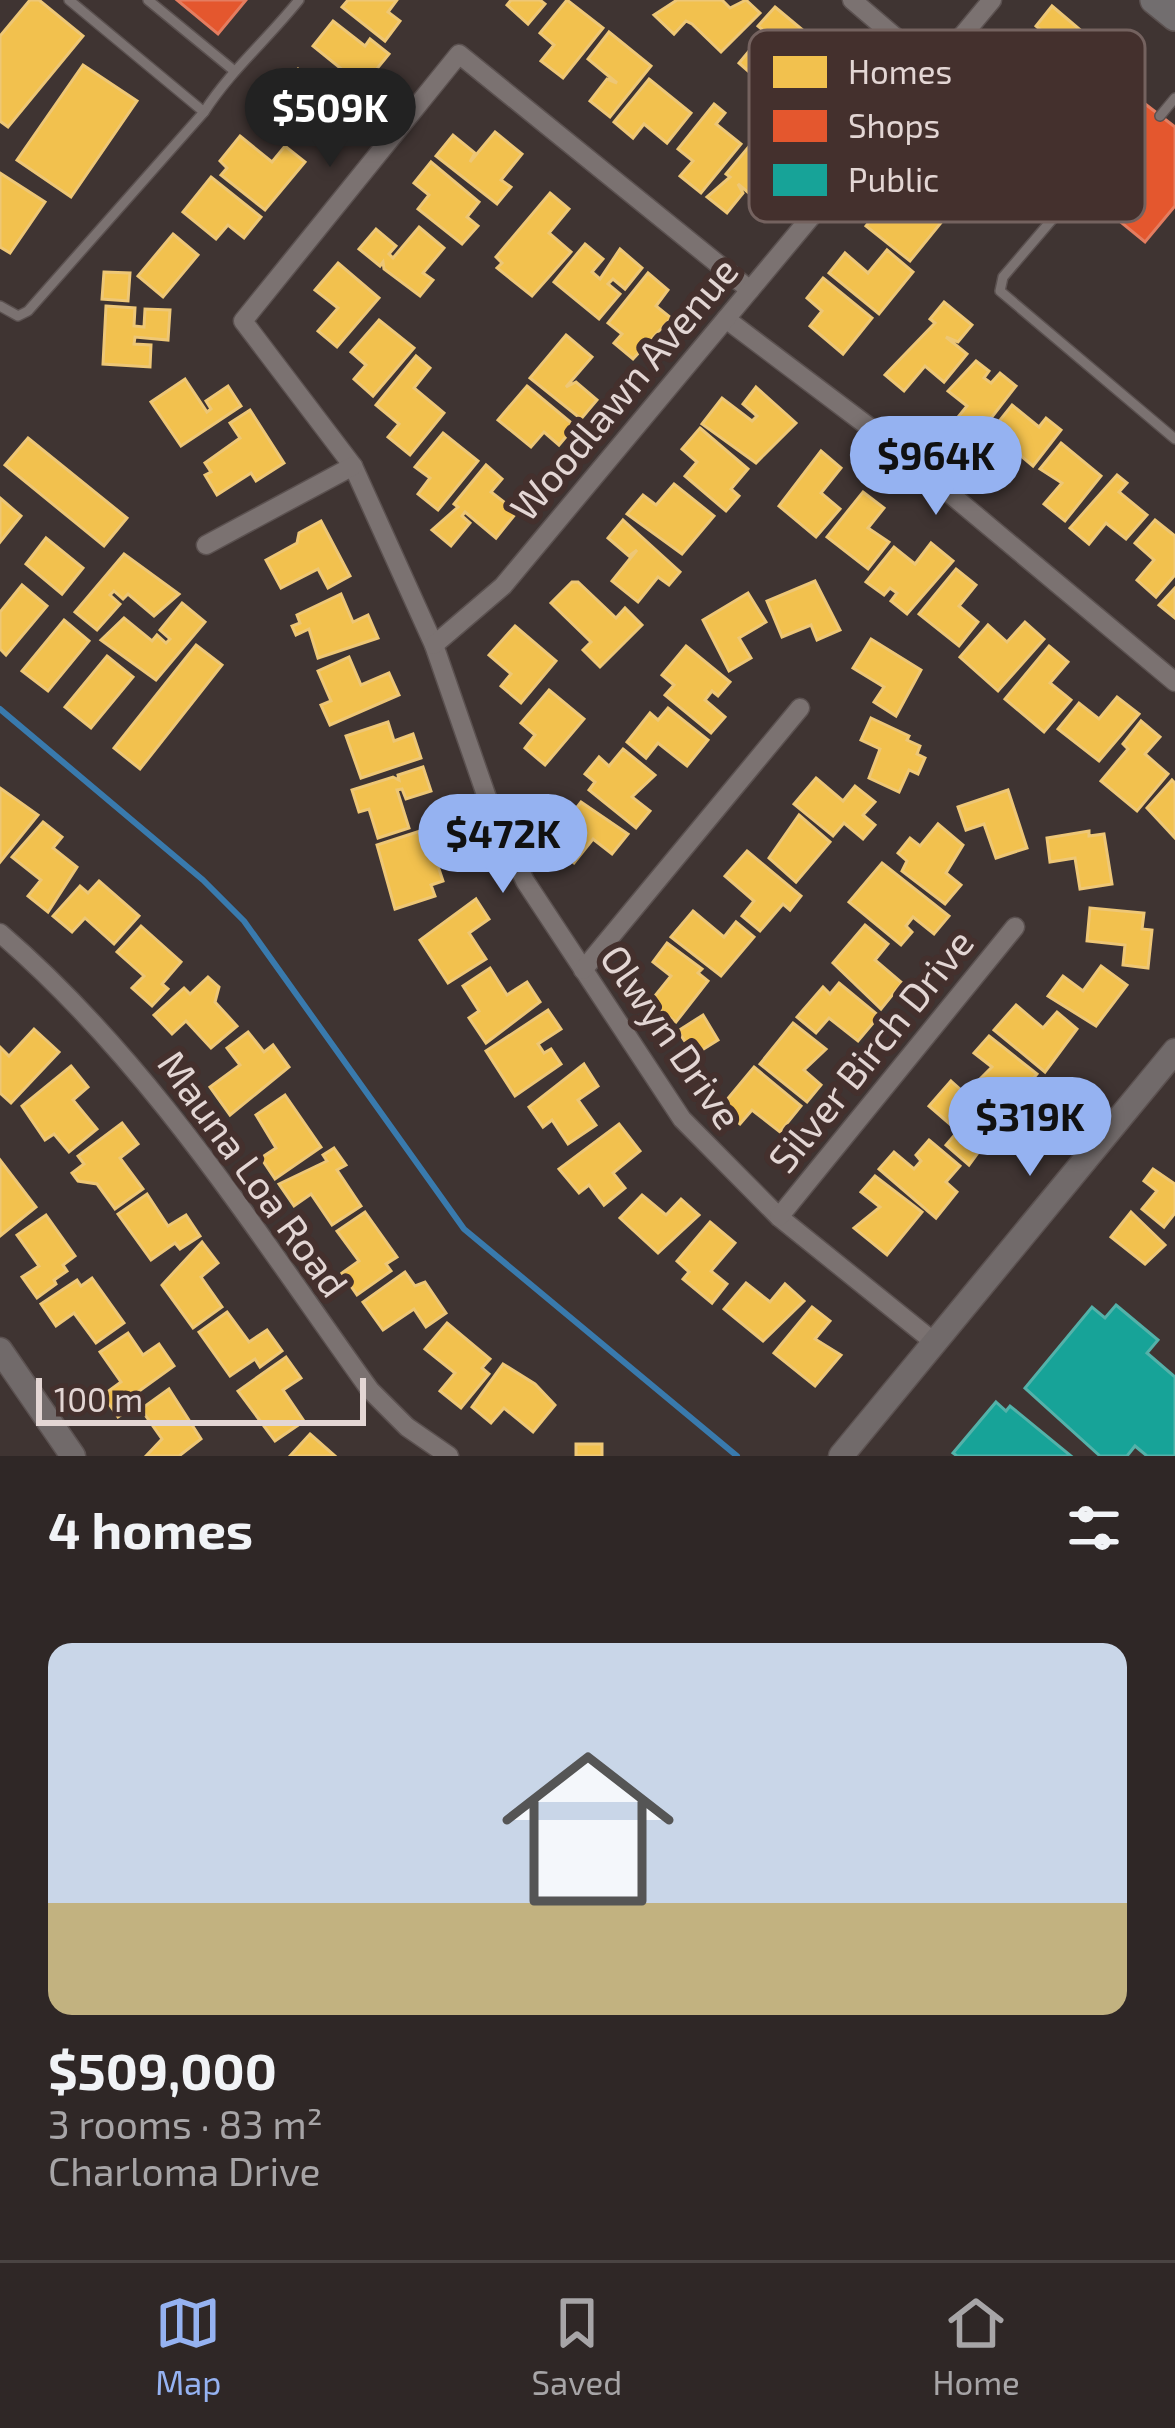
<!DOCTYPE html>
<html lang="en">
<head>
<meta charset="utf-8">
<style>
  :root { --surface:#2f2726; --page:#3b3332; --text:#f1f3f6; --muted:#a7a5a7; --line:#4a4443; --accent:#95b2f1 }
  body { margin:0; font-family:"Exo 2",sans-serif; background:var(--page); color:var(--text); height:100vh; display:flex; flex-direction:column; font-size:45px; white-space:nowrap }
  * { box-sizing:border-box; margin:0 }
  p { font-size:39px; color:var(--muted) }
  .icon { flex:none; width:66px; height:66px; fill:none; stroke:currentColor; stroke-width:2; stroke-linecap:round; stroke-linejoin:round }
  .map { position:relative; height:1456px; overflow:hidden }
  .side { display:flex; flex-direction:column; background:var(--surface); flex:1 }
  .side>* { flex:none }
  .scale { position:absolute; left:36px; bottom:30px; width:330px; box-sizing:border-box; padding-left:12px; border:6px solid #e3d6d4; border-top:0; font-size:33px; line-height:42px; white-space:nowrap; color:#e3d6d4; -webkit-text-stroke:9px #44302d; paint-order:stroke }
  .price { position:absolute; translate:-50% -102px; padding:0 27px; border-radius:42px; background:var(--accent); color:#111; font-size:39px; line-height:78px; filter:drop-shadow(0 3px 6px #0008) }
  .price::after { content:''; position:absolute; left:50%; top:72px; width:36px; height:27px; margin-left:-18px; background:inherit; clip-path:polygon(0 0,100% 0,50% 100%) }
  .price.on { background:#222; color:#fff }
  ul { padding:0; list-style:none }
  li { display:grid; align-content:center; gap:24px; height:636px; padding:0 48px }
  li span { display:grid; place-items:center; height:372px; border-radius:24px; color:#555 }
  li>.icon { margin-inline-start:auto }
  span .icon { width:216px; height:216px; fill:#fffc; stroke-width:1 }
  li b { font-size:51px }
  h2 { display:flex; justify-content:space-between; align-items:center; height:144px; padding:0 48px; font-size:51px }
  .tabs { display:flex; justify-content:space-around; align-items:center; height:168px; border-top:3px solid var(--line); background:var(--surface); font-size:33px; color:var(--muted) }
  .tabs a { display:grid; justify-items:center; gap:6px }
  .tabs .on { color:var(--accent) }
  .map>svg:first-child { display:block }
</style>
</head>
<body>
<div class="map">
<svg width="1175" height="1456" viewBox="0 0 1175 1456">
  <rect width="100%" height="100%" fill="#3f3432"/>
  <!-- homes -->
  <g fill="#f2c14e" stroke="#eec776" stroke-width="3">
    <polygon points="30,0 39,0 83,36 8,127 0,121 0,36"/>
    <polygon points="348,0 397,0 388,12 400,21 385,41 342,7"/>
    <polygon points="511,0 540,0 545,4 528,24 507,5"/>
    <polygon points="567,0 603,28 563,78 541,61 554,45 540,33"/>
    <polygon points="677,0 722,0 730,8 746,0 760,13 721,52 692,24 686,21 674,34 654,15"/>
    <polygon points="1052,6 1105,51 1078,84 1039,52 1050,38 1036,26"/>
    <polygon points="775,7 823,47 807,66 791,53 764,85 739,63 765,32 758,26"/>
    <polygon points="333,21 365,46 370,39 389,54 349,103 331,88 344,71 313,46"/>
    <polygon points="609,32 651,66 610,117 590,101 607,79 617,83 588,59"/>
    <polygon points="83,65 137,101 71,197 17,160"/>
    <polygon points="298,69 322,88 310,103 317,108 329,94 349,110 331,132 304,110 298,116 312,127 299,143 262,114"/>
    <polygon points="649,79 691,113 667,143 644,124 633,138 614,122"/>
    <polygon points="714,104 725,113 716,124 741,144 701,193 680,176 693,161 678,149"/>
    <polygon points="495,132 522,154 501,180 511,187 497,204 436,156 453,135 475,153 470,162"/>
    <polygon points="240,136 272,162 285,146 305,162 265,210 221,175 227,168 220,161"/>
    <polygon points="756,138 774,153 766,163 790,182 768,209 738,184 743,193 727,213 707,197 730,177 726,174"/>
    <polygon points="431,162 479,202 467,217 478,226 462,244 418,209 429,195 414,183"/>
    <polygon points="0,173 45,202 10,253 0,247"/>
    <polygon points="211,177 261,217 244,238 228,225 216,239 183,212"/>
    <polygon points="550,193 569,209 549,233 571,252 532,296 497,268 502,263 496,257"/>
    <polygon points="914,195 944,219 910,261 866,226 882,206 895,218"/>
    <polygon points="419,227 444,248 423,273 433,280 420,296 384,269 383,262 380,266 359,249 376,229 396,246 389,254 393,258"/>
    <polygon points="173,234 198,255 163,297 138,276"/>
    <polygon points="585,244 603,259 592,272 600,279 620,249 642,268 625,289 613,279 608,284 620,294 599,319 554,282"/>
    <polygon points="887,250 913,272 879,314 829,273 845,253 868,273"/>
    <polygon points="338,263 379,298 337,347 318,331 338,308 315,290"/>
    <polygon points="104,272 130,273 128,301 102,299"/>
    <polygon points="648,273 668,290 656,306 671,318 633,359 614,343 622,334 608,323"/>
    <polygon points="823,278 872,318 843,354 810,326 822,311 807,298"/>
    <polygon points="944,302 972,325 958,342 946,337 967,354 944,382 925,366 904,391 885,375 935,323 930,319"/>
    <polygon points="106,306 135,308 134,326 144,327 145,309 170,310 168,340 135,337 134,344 151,345 150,367 103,364"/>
    <polygon points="379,320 414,348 373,396 354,379 366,365 351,352"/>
    <polygon points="566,335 592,357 566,387 576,382 597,400 581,419 530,378"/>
    <polygon points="416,356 430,368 414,388 444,413 410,455 388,437 399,424 376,405"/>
    <polygon points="976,361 989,371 984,378 991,383 1000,373 1016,386 971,444 950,427 967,406 948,391"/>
    <polygon points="185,379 207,412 211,409 206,401 228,386 241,406 181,446 151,402"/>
    <polygon points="527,386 575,426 559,445 544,432 531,447 498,420"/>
    <polygon points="756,387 796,423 756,463 702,424 722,398 752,421 757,416 743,404"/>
    <polygon points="1012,405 1039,427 1046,418 1061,430 1033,466 1009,446 995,463 977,449"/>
    <polygon points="250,410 284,463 256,481 251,473 217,495 205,475 211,472 205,463 240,438 230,423"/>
    <polygon points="700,428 748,469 731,489 739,496 726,511 685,476 697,462 682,449"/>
    <polygon points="443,433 478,461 438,510 418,494 430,478 415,467"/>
    <polygon points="28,438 127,518 104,546 5,465"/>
    <polygon points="1061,443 1101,476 1065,521 1044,504 1062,483 1040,469"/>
    <polygon points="821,451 841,468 821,493 840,509 816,537 779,506"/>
    <polygon points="486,465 502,479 491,492 517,512 496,538 465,512 462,516 470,523 451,546 432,530 458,507 454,504"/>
    <polygon points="1117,475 1127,483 1119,492 1147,515 1126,539 1106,523 1089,544 1070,528"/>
    <polygon points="674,484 714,516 682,554 627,514 643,495 656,505"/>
    <polygon points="863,492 884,508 868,528 889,542 868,569 827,537"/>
    <polygon points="0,498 21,516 0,542"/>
    <polygon points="623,520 680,572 669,585 658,577 638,602 612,581 637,550 629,556 608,538"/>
    <polygon points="1155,520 1175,536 1175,575 1156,597 1137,580 1154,560 1135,543"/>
    <polygon points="321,521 350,576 328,588 318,569 281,588 266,560 297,543 299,533"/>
    <polygon points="46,538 83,568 62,594 26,564"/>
    <polygon points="931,543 953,561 907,614 891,601 897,593 890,588 884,595 866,582 894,547 915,564"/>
    <polygon points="124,554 179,594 154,616 128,594 123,599 114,591 110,595 120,604 97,630 75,612"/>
    <polygon points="956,569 976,585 959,606 978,622 959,646 919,614"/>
    <polygon points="815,581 840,630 817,640 811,625 782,637 767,601"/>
    <polygon points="572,582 578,582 616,618 625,608 642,625 600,667 583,650 591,642 551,603"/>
    <polygon points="22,585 47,606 6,655 0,649 0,612"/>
    <polygon points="1175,588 1175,618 1159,605"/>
    <polygon points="748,593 766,622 739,638 751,658 729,671 703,620"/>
    <polygon points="341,594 353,622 368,615 378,638 318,658 309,629 296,635 292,626 300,623 297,615"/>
    <polygon points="182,603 205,622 156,680 101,640 124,618 152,641 157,635 166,643 170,639 160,630"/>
    <polygon points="64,620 89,641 48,691 22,671"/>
    <polygon points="1025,622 1044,639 998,691 960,657 988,625 1007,642"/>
    <polygon points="515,626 556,661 521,703 501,686 511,674 489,655"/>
    <polygon points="871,639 921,670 896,716 874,702 884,687 853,668"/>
    <polygon points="196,645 222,665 140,769 114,748"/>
    <polygon points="686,646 730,682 718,696 712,691 705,700 725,717 711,733 665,695 674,685 662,675"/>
    <polygon points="1049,646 1068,662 1050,683 1071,700 1044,732 1005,699"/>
    <polygon points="107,656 133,677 91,728 65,707"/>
    <polygon points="349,657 361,685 389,673 399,695 330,725 321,705 331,701 318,671"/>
    <polygon points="549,690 584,719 545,765 525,748 535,735 521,723"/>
    <polygon points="1117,697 1139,714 1099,761 1058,729 1079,703 1099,719"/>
    <polygon points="668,708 708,740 687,766 658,743 646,758 627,742 650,713 658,720"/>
    <polygon points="871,718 909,736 907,740 920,746 917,754 925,758 918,774 909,770 899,792 869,778 880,749 861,740"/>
    <polygon points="1141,721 1160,737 1145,754 1168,774 1137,811 1101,781 1128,749 1123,744"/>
    <polygon points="388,722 394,741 413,734 421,758 361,778 346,736"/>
    <polygon points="623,749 655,775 632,797 650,811 636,828 589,790 595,782 585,774 599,757 609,766"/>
    <polygon points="423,767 431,791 406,799 402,789 397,790 409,828 378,838 369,809 359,812 352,790 393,777 399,780 398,775"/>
    <polygon points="816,778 843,801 855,786 875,802 863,815 875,825 863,839 844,823 833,836 794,804"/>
    <polygon points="1172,780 1175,783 1175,838 1147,808"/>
    <polygon points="0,788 38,815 0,862"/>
    <polygon points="1008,790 1027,848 996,858 984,824 966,830 958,807"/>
    <polygon points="581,802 628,834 612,854 593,839 574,863 549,843"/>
    <polygon points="799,815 830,842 796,882 769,858"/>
    <polygon points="43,822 62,837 53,848 77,867 48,912 28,896 41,880 12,857"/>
    <polygon points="442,824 450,849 434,854 443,881 431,885 435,896 395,909 377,845"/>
    <polygon points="938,824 963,845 946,873 961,885 945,904 902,871 907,861 898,853 910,838 920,846"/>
    <polygon points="1089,831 1089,836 1104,834 1112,884 1080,889 1075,858 1050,862 1047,838"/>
    <polygon points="747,851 801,896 790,910 783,904 760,931 742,916 754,901 725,876"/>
    <polygon points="882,863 949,916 934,934 913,917 906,926 912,932 901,945 849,902"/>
    <polygon points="99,881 139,916 114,944 85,918 72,932 53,916 80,886 88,893"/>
    <polygon points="476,899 489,919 469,933 486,959 448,983 420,940"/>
    <polygon points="1090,908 1144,913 1142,929 1152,930 1148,968 1123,965 1125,945 1087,941"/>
    <polygon points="693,911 724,937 736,922 754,937 721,976 671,937"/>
    <polygon points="865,925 888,944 875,960 902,983 881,1009 833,963"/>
    <polygon points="141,926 181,962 162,984 168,989 152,1006 132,988 144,976 117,952"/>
    <polygon points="667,943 702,969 698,973 708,981 676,1022 650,1002 671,976 653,962"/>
    <polygon points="1101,966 1127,985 1096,1026 1048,996 1063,976 1083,991"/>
    <polygon points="490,968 507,995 527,982 540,1002 486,1043 469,1018 479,1011 463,986"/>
    <polygon points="208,977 219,987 215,1002 237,1026 211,1048 186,1021 172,1034 154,1015 184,988 190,994"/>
    <polygon points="839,983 879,1016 858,1041 829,1018 816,1033 797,1017 823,987 830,994"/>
    <polygon points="1016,1005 1043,1028 1057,1012 1077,1029 1045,1072 994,1030"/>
    <polygon points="548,1010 561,1029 538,1044 544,1053 551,1049 561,1064 515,1096 486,1051"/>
    <polygon points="703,1015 718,1040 694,1055 678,1031"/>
    <polygon points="793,1023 826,1049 804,1070 821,1085 807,1102 760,1064"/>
    <polygon points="34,1029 59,1052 11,1103 0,1093 0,1047 9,1056"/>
    <polygon points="248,1032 264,1052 273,1045 289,1067 230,1115 210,1087 240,1065 227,1048"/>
    <polygon points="989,1036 1037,1074 1025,1088 1036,1096 1016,1121 970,1089 992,1067 974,1053"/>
    <polygon points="584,1064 598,1086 578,1100 596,1125 568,1144 552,1120 543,1127 529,1107"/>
    <polygon points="71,1066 88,1087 73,1100 97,1129 69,1152 54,1134 45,1140 22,1106"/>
    <polygon points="754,1067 801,1106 780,1132 752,1110 740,1124 720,1108"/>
    <polygon points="951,1081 999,1124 969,1165 946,1145 958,1131 929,1106"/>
    <polygon points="285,1095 321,1147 275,1179 261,1158 276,1148 256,1115"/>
    <polygon points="122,1123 138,1144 120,1158 143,1189 115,1209 97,1184 78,1181 72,1173 84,1164 78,1156"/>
    <polygon points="619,1124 640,1151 613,1173 625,1188 604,1205 589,1185 579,1193 559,1169"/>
    <polygon points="929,1140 960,1166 946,1182 957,1192 936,1218 879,1169 894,1152 914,1169 921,1161 916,1155"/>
    <polygon points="334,1148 346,1165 337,1170 361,1206 332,1225 311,1194 294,1206 279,1184 327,1161 323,1155"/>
    <polygon points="0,1160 36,1207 0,1236"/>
    <polygon points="1153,1169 1175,1184 1175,1213 1164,1227 1142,1209 1157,1191 1144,1181"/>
    <polygon points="875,1176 922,1212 887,1255 854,1228 880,1207 861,1192"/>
    <polygon points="147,1194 168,1226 186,1215 200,1236 180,1249 175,1243 151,1260 118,1214"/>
    <polygon points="642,1195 666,1215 681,1199 699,1215 658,1253 620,1218"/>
    <polygon points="365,1212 397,1257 386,1264 391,1271 357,1295 342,1273 359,1261 337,1231"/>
    <polygon points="1131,1212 1165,1245 1145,1264 1111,1237"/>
    <polygon points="46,1215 75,1256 63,1265 67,1271 54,1280 56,1284 37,1298 22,1277 39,1266 17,1235"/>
    <polygon points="710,1222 735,1243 711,1271 727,1284 712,1303 683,1279 689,1272 677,1261"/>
    <polygon points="202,1242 218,1263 201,1277 222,1307 193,1328 162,1285"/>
    <polygon points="405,1272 415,1286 425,1282 446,1313 426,1327 414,1309 383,1330 363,1302"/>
    <polygon points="92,1278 124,1323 96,1343 74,1313 56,1326 41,1304 77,1280 81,1286"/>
    <polygon points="746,1283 770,1302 785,1284 804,1301 763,1341 724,1309"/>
    <polygon points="812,1307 830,1321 815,1339 841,1355 815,1386 774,1353"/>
    <polygon points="227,1312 249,1342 267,1330 282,1351 260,1367 255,1359 230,1376 199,1332"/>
    <polygon points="447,1323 490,1359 482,1368 489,1374 461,1408 440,1391 455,1373 425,1349"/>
    <polygon points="128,1333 143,1355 159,1344 174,1366 135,1394 140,1402 118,1417 103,1395 121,1382 100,1352"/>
    <polygon points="286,1357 301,1378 283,1390 304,1421 275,1441 238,1391"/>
    <polygon points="503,1364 535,1384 555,1405 533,1432 504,1408 491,1423 472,1407"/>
    <polygon points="169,1389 201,1439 179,1456 146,1456 162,1439 141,1409"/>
    <polygon points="310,1434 335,1456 290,1456"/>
    <rect x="576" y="1444" width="26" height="12"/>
  </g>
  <!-- shops -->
  <g fill="#e4572e" stroke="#e47d60" stroke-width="3">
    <polygon points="177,0 246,0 218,34"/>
    <polygon points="1127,90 1175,127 1175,206 1145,242 1101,206 1144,162 1119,142 1114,148 1097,134"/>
  </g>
  <!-- public -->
  <g fill="#17a398" stroke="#54b2aa" stroke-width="3">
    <polygon points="1116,1305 1158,1340 1147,1353 1175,1377 1175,1456 1147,1456 1135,1446 1127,1456 1100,1456 1025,1388 1092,1307 1105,1318"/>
    <polygon points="996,1402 1006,1411 1010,1406 1071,1456 957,1456 953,1453"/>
  </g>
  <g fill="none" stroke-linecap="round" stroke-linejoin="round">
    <!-- stream -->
    <polyline stroke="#397aad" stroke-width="6" points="0,709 203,880 244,921 464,1229 737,1456"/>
    <!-- lane casing -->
    <g stroke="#5b5150" stroke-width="12">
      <g id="lane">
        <polyline points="148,0 232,69"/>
        <path d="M204 112C231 70 267 40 299 0"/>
        <polyline points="1160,116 1175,98"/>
        <polyline points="1131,151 1079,188 1003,277 1000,291 1175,439"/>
        <polyline points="0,306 18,316 28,311 204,112 69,0"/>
      </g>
    </g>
    <!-- street casing -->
    <g stroke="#5b5150" stroke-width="21">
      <g id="street">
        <polyline points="852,0 934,70"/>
        <polyline points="750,290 459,54 243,321 353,466 434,645 491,809 525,881 682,1119 779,1217 934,1342"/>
        <polyline points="726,319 881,436 1175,682"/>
        <polyline points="206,545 353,466"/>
        <polyline points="434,645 503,586 992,0"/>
        <path d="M0 933C150 1062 255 1230 370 1390L407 1427 449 1456"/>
        <polyline points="583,970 800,708"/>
        <polyline points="779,1217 1015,927"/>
      </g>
    </g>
    <!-- secondary casing -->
    <g stroke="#5b5150" stroke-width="27">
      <g id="secondary">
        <polyline points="0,1350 73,1456"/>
        <polyline points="841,1456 1175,1051"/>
      </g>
    </g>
    <!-- primary casing -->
    <g stroke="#5b5150" stroke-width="30">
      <polyline id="primary" points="1154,0 1175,17"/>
    </g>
    <!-- lane -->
    <use href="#lane" stroke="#7b7271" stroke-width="9"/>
    <!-- street -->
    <use href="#street" stroke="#7b7271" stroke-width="18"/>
    <!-- secondary -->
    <use href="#secondary" stroke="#716a6a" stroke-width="24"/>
    <!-- primary -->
    <use href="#primary" stroke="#726e6f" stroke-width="27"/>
  </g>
  <g text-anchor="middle" stroke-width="12" stroke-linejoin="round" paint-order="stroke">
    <!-- street labels -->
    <g font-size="39" fill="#e3d6d4" stroke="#44302d">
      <text transform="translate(624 389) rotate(-50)" y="14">Woodlawn Avenue</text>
      <text transform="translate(671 1037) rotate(55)" y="14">Olwyn Drive</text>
      <text transform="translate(871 1051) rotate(-51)" y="14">Silver Birch Drive</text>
      <text transform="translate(253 1174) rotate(54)" y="14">Mauna Loa Road</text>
    </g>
  </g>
  <!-- legend -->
  <rect x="749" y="30" width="396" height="192" rx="18" fill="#44302d" stroke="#74625f" stroke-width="3"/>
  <rect x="773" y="56" width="54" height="32" fill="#f2c14e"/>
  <rect x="773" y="110" width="54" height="32" fill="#e4572e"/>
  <rect x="773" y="164" width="54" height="32" fill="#17a398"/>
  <g font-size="33" fill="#e3d6d4">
    <text x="848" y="84">Homes</text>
    <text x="848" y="138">Shops</text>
    <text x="848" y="192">Public</text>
  </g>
</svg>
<div class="scale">100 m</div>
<b class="price on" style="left:330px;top:170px">$509K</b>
<b class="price" style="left:936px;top:518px">$964K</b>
<b class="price" style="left:503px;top:896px">$472K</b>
<b class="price" style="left:1030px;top:1179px">$319K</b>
</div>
<section class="side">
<h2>4 homes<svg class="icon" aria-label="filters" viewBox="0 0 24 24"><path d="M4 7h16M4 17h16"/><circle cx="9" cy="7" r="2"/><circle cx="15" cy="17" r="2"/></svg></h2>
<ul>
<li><span style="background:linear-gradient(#c9d6e8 70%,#c2b280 0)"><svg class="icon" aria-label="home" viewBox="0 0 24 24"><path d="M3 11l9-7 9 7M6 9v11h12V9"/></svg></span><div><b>$509,000</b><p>3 rooms · 83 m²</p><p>Charloma Drive</p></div></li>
</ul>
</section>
<nav class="tabs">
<a class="on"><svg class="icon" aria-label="map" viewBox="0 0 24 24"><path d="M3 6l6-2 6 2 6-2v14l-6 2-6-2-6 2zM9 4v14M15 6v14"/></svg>Map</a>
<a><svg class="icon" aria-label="saved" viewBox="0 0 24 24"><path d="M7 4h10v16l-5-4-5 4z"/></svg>Saved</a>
<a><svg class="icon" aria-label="home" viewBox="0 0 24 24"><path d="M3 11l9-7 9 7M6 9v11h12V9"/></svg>Home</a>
</nav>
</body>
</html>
